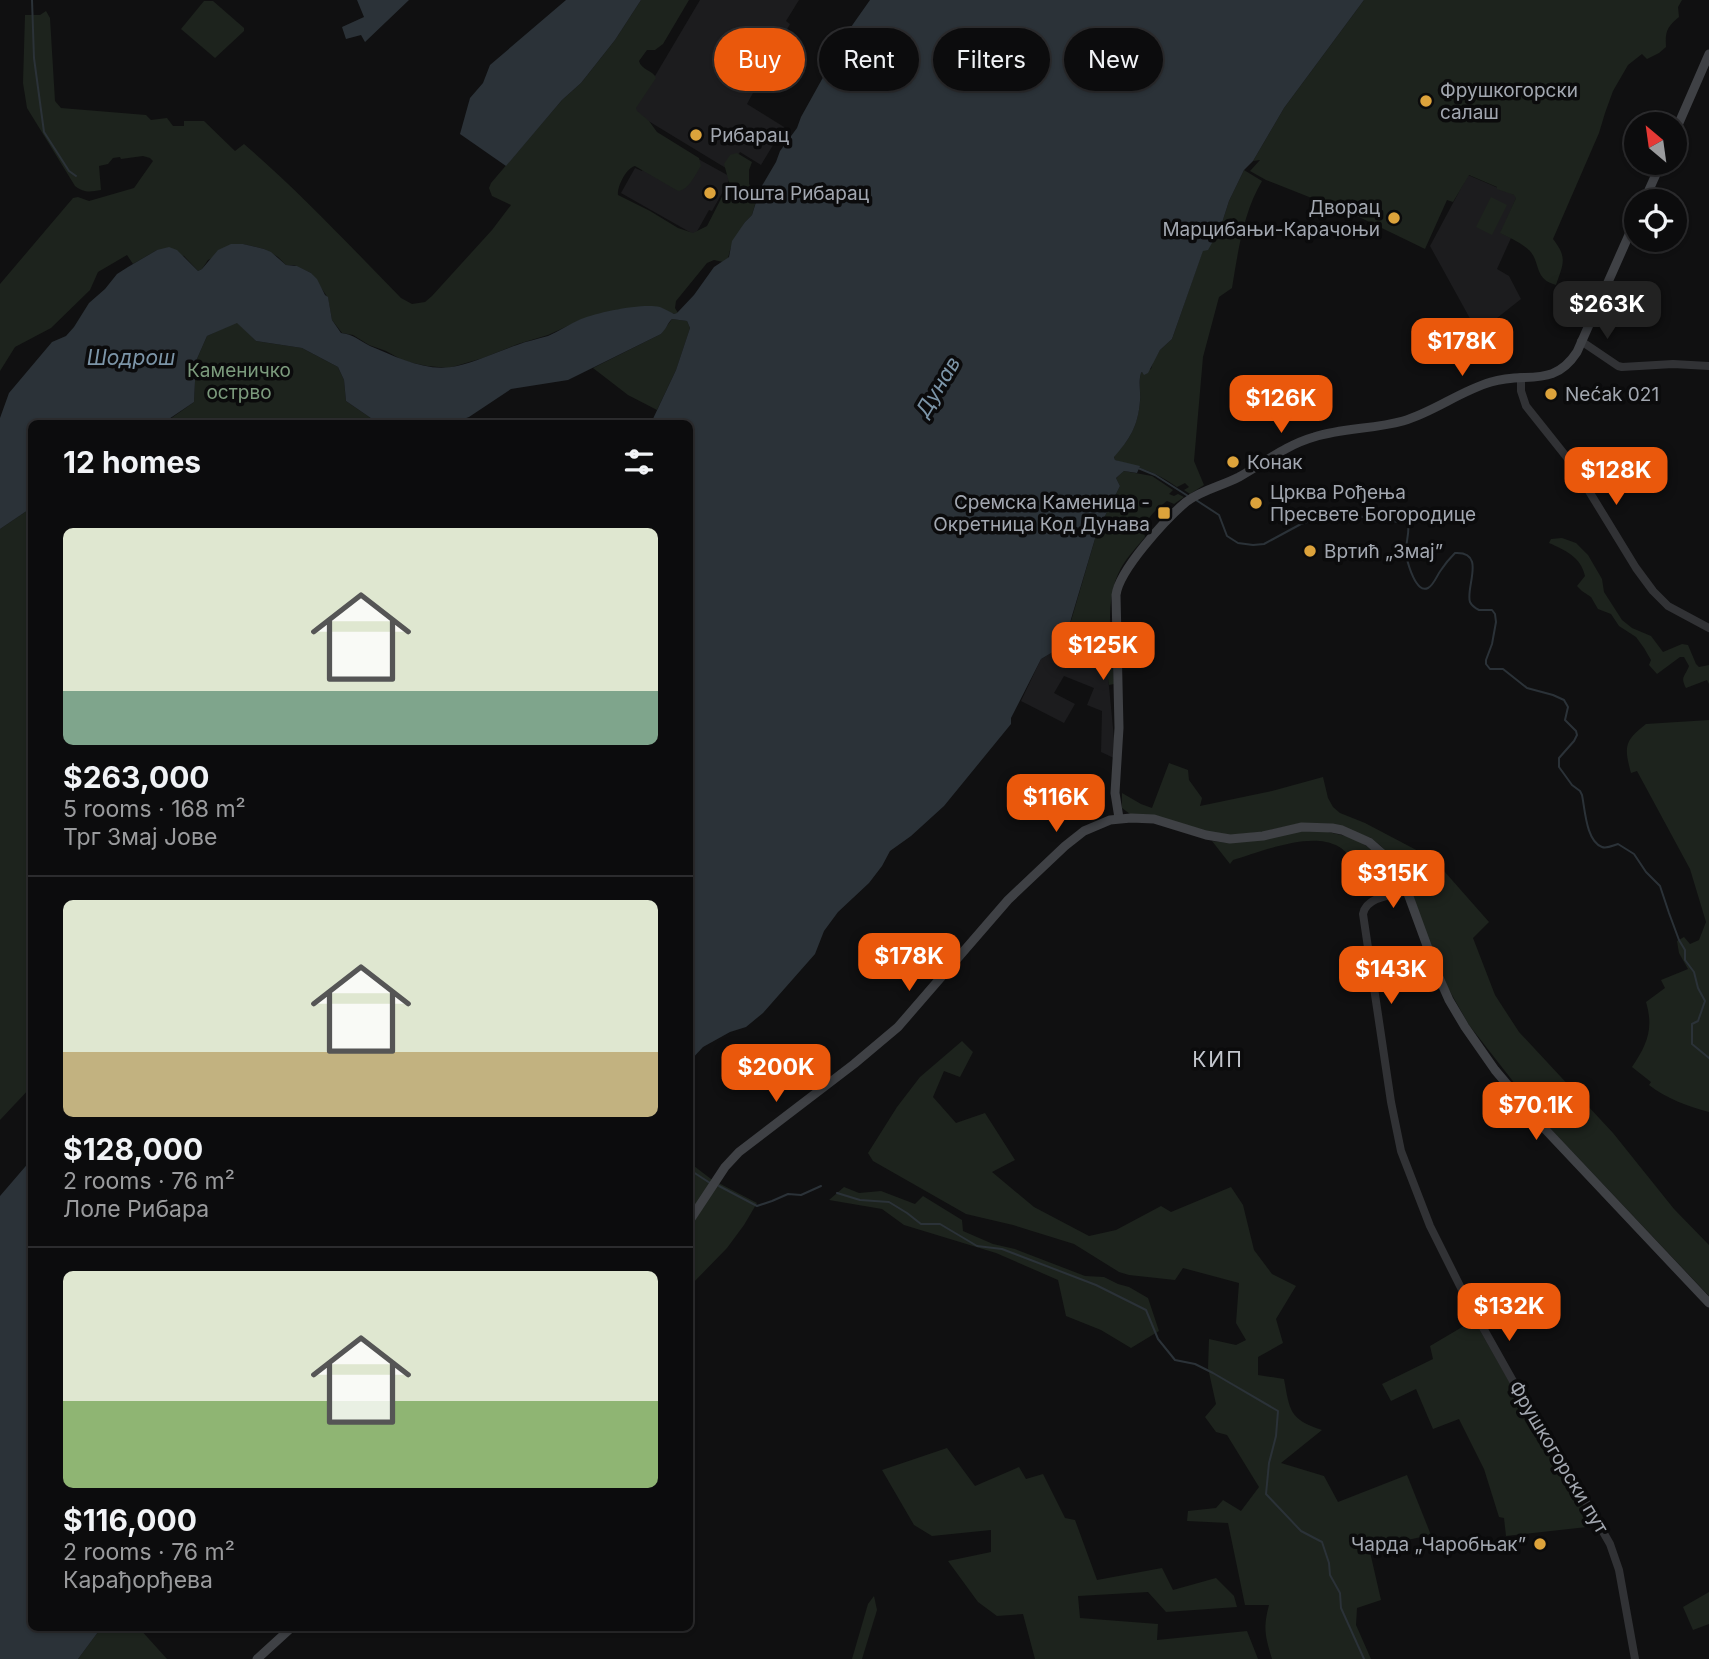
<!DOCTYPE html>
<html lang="en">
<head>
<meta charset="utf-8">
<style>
  :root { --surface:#0c0c0d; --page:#1a1a1b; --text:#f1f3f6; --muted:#9a9b9d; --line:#2c2c2e; --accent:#ea580c }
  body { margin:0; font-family:Inter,sans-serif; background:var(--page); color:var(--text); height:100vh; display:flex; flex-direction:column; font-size:26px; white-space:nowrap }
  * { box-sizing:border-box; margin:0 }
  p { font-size:23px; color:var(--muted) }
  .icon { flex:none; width:38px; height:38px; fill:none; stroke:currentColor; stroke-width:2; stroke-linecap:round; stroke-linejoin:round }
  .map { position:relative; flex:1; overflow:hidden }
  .panel { position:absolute; left:28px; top:420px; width:665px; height:1211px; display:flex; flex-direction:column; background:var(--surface); border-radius:10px; box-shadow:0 2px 5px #0004,0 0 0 2px var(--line) }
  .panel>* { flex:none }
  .banner { position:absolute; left:714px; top:28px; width:665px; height:63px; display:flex; gap:14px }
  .needle { width:46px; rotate:331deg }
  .controls { position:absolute; left:1624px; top:112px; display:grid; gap:14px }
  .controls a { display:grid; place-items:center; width:63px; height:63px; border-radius:50%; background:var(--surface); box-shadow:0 2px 5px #0004,0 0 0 2px var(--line); font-size:35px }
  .price { position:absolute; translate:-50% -60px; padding:0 16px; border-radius:14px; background:var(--accent); color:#fff; font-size:23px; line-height:46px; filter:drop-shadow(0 2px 4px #0008) }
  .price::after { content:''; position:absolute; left:50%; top:42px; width:21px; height:16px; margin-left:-10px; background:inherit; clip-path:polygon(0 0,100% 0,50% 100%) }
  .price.active { background:#222; color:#fff }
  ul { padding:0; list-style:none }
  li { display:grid; align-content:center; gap:14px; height:371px; padding:0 35px }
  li+li { border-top:2px solid var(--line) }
  li span { display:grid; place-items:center; height:217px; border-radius:10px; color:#555 }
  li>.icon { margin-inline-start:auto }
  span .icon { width:126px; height:126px; fill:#fffc; stroke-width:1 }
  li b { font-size:30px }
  h2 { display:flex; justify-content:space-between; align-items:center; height:84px; padding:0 35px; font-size:30px }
  .chip { padding:0 24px; border-radius:32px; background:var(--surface); box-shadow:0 2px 5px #0004,0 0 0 2px var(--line); font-size:24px; line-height:63px }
  .chip.active { background:var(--accent); color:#fff }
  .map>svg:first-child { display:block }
</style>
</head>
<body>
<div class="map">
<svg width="1709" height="1659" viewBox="0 0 1709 1659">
  <rect width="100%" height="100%" fill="#101011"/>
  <!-- built -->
  <g fill="#1c1c1e">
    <polygon points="700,0 799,0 786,21 790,24 747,104 784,127 761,165 740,152 729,170 622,105 655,76"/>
    <polygon points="660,138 731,177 712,211 709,210 695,235 621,193 635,168 642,171"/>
    <polygon points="1468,175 1517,196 1501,233 1511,238 1497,269 1509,276 1521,299 1478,333 1430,246"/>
    <polygon points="1066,638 1103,647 1108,676 1116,759 1101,752 1102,711 1087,705 1094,688 1064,676 1054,693 1075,704 1064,723 1021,701 1041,659 1063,646"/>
  </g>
  <!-- green -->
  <g fill="#1d231d">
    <path d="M641 0H689L663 44 655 50H647L639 61C641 70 653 70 656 78L636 108 637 111 649 121 657 132 699 158 701 166C695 175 689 190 678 191L635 166C626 168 617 187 618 195L650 211 678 228 693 233 707 226 726 189 729 182 724 164 730 155 737 153 752 162 749 170V184L758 194 752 215 745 222 731 247 728 258 723 262 714 260 707 263 676 301 675 308 678 313 674 314 657 307 617 310 583 319 548 335 518 344 483 358 449 368 427 366 404 361 386 351 369 345 353 335 342 333 332 320 328 298 311 273 294 265H286L278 257 264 249 243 244 208 260 202 269 198 271 184 256 157 250 133 264 127 255 98 272 90 290 51 328 15 347 0 371V284L73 198 78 197 89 201 134 188 153 161 150 158 143 156 121 159 120 157 113 158 108 164 99 166 101 190C90 192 84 193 75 186L27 108 23 83 25 15H40L46 11 50 18 55 101 61 108 146 115 151 120 167 118 173 126H184V121H204L235 151 244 144C300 192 350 246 401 298L412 304 425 302 432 296 492 230 511 205 492 196 489 188 491 183 562 100 581 83 615 40Z"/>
    <path d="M1364 0H1682L1678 7 1679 17C1667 27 1665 31 1666 47L1659 53 1647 59 1642 54 1628 65 1613 91 1605 113 1599 133 1553 239C1568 258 1563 264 1556 285 1534 279 1541 264 1530 251 1522 243 1510 238 1500 233L1516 198 1514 195 1497 189V187L1469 175 1453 202 1447 200 1425 249 1357 216 1266 180 1250 171 1260 160 1253 161 1284 108Z"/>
    <polygon points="204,1 213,1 244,28 244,31 215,58 181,29"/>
    <path d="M1244 170 1262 181C1243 213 1238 252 1232 288L1219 297 1203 357 1194 461 1204 485 1190 494 1184 490 1189 487 1185 483 1177 487C1154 471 1141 468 1115 460L1114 456C1130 440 1138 425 1140 401 1141 392 1138 382 1141 373L1151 369 1153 362 1160 350 1172 339 1203 250 1220 229 1229 201Z"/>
    <polygon points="1491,197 1507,205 1492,235 1476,227"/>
    <polygon points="672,319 687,321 690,328 676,370 657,410 628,395 593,368 661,334"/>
    <polygon points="237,322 256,341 302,348 338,367 344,380 346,401 378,423 163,424 194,402 196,361 207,336"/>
    <path d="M1124 471 1152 476 1173 490 1169 494 1174 496 1178 494 1184 497 1174 504 1167 501C1156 509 1141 522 1145 537 1137 547 1127 557 1121 568 1103 600 1112 648 1114 684L1109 685 1103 647 1066 638 1097 532 1120 486 1116 478Z"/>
    <polygon points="31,508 31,1087 0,1120 0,529"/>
    <path d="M1562 538 1576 543 1588 555 1602 579 1604 592 1622 620 1632 628 1651 636 1663 652 1682 644 1688 645 1696 664 1699 667 1709 665V684L1707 680 1686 688C1680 676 1685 677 1689 666L1684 657H1680L1657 674 1649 665 1651 660 1644 648 1636 637 1619 626 1611 614 1598 609 1591 597 1582 591 1577 586 1585 576C1581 557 1565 550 1549 543L1551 539Z"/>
    <path d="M1709 720V1112C1687 1106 1667 1099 1649 1085L1651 1082 1632 1067C1647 1045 1654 1029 1646 1002L1665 988 1661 980 1688 969 1679 953 1677 941 1684 937 1690 944 1699 940 1706 922 1690 869 1637 771 1631 773C1624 747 1624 741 1646 724Z"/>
    <polygon points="1169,763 1188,770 1189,780 1202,798 1200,806 1272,791 1323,777 1328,798 1333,807 1340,813 1365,823 1422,853 1437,863 1489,922 1473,938 1495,995 1519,1032 1613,1133 1674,1209 1709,1245 1709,1296 1547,1125 1469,1025 1439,972 1406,876 1396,861 1381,846 1371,838 1331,824 1301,823 1263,832 1230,835 1207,832 1130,814 1122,808 1122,793 1141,804 1152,808"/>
    <path d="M1312 830C1358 835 1373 844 1398 882L1394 891 1376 895C1368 888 1371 880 1375 873L1374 863C1367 857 1359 857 1353 863 1334 820 1265 851 1233 860L1230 864 1212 841 1229 843 1299 831Z"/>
    <path d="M962 1041 973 1052 960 1077 944 1071 933 1097 956 1123 985 1113 1015 1160 992 1172 1034 1207 1089 1236 1116 1230 1161 1206 1171 1212 1231 1187 1243 1205 1254 1250 1272 1274 1296 1286 1276 1319 1283 1343 1258 1357V1375L1284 1379C1290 1411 1289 1419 1322 1430L1281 1463 1324 1476 1338 1502 1407 1475 1431 1535 1388 1544 1370 1552 1381 1600 1357 1608 1356 1625 1371 1659H1272C1265 1636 1263 1628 1269 1605H1245L1228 1523 1187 1521 1188 1511 1216 1508 1223 1500 1241 1511 1259 1487 1227 1435 1216 1432 1205 1417 1216 1404 1208 1368 1209 1339 1236 1345 1246 1340 1236 1323 1239 1283 1183 1268 1175 1280 1129 1275 1119 1272 1074 1244 1013 1225 966 1214 873 1161 868 1153 897 1107 920 1077Z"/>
    <polygon points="690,1163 711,1179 757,1203 744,1225 727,1248 690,1286"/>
    <polygon points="844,1187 859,1193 881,1191 915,1204 923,1196 962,1220 963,1231 993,1244 1015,1249 1085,1276 1104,1277 1118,1284 1129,1287 1148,1298 1159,1331 1131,1348 1101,1330 1066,1316 1058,1280 996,1253 904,1225 882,1209 829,1200"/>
    <polygon points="1474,1320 1527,1413 1596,1526 1506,1536 1504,1518 1499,1517 1484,1469 1459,1419 1433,1429 1416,1389 1391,1401 1382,1384 1433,1359 1430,1346"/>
    <polygon points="947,1448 975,1486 1019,1467 1026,1479 1043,1474 1065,1518 1075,1520 1097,1580 1162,1568 1173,1590 1216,1578 1234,1596 1237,1607 1166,1612 1148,1592 1078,1596 1080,1618 1158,1624 1157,1640 1247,1631 1258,1659 1035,1659 1023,1614 997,1616 978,1602 948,1561 991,1552 991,1530 932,1536 914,1525 882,1470"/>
    <polygon points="1709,1592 1709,1624 1693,1630 1683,1607"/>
    <polygon points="874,1596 877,1610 862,1659 852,1659 868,1604"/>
    <polygon points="101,1628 139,1628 167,1659 78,1659"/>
  </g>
  <!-- water -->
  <g fill="#2b3238">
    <polygon points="357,0 409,0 365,42 361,35 346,39 342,27 364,17"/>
    <polygon points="566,0 641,0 615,40 581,83 562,100 506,166 460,134 470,98 483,83 490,65"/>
    <path d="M870 0H1364L1284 108 1253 161 1244 170 1229 201 1220 229 1208 250 1203 251 1172 339 1160 350 1148 373 1144 375 1142 372 1141 373C1138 383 1141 392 1140 401 1138 426 1130 439 1114 457L1115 460 1140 466 1137 473 1124 471 1116 478 1120 486 1097 532 1063 646 1041 659 1011 718V724L944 806 911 836 890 851 882 866 869 883 838 912 824 931 815 954 763 1013 746 1027 730 1032 703 1047 690 1061V424L651 423 676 370 690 328 687 321 672 319C667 324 667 328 661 334L568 380 511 389 469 417 453 423H378L346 401 344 380 338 367 302 348 256 341 237 323 207 336 196 361 194 402 163 423 32 424 31 508 0 529V418L9 393 52 342 66 336 74 327 89 303 105 289 117 274 128 267 157 250 169 247 177 250 198 271 202 269 218 250 231 244H243L264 249 271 252 286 265 297 266 311 273 317 279 325 295 328 297 332 320 341 333C353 334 360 341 370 346 397 357 427 373 457 366 478 361 497 352 517 345 527 341 538 339 548 336 559 331 570 324 581 319 599 312 642 303 660 307 665 309 670 312 674 314L677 313 694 295 714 267 729 257 732 241 745 222 752 215 760 189 776 162 780 151 797 128 801 117 851 27Z"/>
    <polygon points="31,1160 32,1628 101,1628 78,1659 0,1659 0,1196"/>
  </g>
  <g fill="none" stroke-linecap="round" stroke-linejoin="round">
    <!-- stream -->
    <g stroke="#2b3238" stroke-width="2">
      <polyline points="32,0 34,58 44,132 69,171 76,176"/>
      <polyline points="1138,468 1155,475 1188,496"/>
      <path d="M1196 500 1219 515 1227 536 1238 543 1253 545 1264 544 1301 524 1337 512H1347L1366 518 1408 523C1410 533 1405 544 1406 555 1408 564 1416 594 1428 588 1434 585 1437 575 1441 570 1445 564 1450 558 1455 553 1487 551 1465 588 1470 602 1472 606 1475 608 1479 610H1492L1495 614 1496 622 1492 644 1486 660V664L1490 669H1503L1527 688 1553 695 1564 700 1568 707 1565 720 1576 731 1577 735 1574 741 1559 758V767L1572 785 1580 791 1582 795C1585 809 1586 841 1602 847 1607 849 1614 845 1618 844L1634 854 1646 872 1660 886 1669 913 1679 940 1685 950V960L1694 972 1698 988 1705 1001 1698 1021 1692 1024V1044L1709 1058"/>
      <polyline points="690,1170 710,1183"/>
      <polyline points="719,1186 757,1206 772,1201 788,1194 801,1195 821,1186"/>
      <polyline points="837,1193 860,1200 889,1202 907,1213 921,1224 940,1224 977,1246 1002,1249 1096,1285 1146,1310 1158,1339 1175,1360 1195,1364 1213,1373 1278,1411 1276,1436 1269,1463 1266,1494 1301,1531 1322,1542 1329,1563 1330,1575 1340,1593 1341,1608 1364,1659"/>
    </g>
    <!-- tertiary -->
    <g stroke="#313235" stroke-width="8">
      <polyline points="1581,341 1618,366 1622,367 1673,364 1709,366"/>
      <polyline points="1521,377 1521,391 1526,406 1573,465 1636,568 1653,591 1668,606 1709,628"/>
      <path d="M1407 891C1392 895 1366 897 1363 914L1391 1102 1401 1151 1430 1226 1464 1294 1531 1413 1574 1481 1610 1544 1619 1570 1635 1659"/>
    </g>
    <!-- secondary -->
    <g stroke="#3f4145" stroke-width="9">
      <polyline points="1675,132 1709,54"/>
      <polyline points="1644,201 1661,163"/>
      <path d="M1119 818 1115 793 1119 728 1116 595C1119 570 1166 519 1186 502 1201 490 1222 486 1239 477 1264 463 1286 445 1314 437 1343 428 1374 429 1403 421 1434 412 1460 391 1491 382 1526 371 1553 389 1577 352L1636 219"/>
      <polyline points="690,1220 725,1167 739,1152 854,1064 898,1027 1008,900 1065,846 1084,831 1110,820 1131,818 1154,819 1206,835 1230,839 1263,836 1302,827 1332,828 1342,830 1369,842 1385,856 1392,865 1407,891 1437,973 1449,1000 1465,1027 1495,1070 1543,1127 1709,1303"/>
      <polyline points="257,1659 291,1628"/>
    </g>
  </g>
  <!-- markers -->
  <g fill="#dda33b" stroke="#0b0b0c" stroke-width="2.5">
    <circle cx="1426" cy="101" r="7"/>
    <circle cx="696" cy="135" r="7"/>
    <circle cx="710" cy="193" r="7"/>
    <circle cx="1394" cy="218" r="7"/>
    <circle cx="1551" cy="394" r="7"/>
    <circle cx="1233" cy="462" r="7"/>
    <circle cx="1256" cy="503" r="7"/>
    <rect x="1157" y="506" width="14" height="14" rx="3.5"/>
    <circle cx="1310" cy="551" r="7"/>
    <circle cx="1540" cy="1544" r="7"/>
  </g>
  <g text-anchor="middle" stroke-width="7" stroke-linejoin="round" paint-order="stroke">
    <!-- poi labels -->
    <g font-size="19" fill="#a2a7b0" stroke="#0b0b0c" text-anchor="start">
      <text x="1440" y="97">Фрушкогорски<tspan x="1440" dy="22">салаш</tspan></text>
      <text x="710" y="142">Рибарац</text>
      <text x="724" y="200">Пошта Рибарац</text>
      <text x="1380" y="214" text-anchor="end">Дворац<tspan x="1380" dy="22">Марцибањи-Карачоњи</tspan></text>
      <text x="1565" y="401">Nećak 021</text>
      <text x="1247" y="469">Конак</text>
      <text x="1270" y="499">Црква Рођења<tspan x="1270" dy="22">Пресвете Богородице</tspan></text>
      <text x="1150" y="509" text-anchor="end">Сремска Каменица -<tspan x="1150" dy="22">Окретница Код Дунава</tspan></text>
      <text x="1324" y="558">Вртић „Змај”</text>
      <text x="1526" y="1551" text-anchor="end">Чарда „Чаробњак”</text>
    </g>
    <!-- park labels -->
    <g font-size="19" fill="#7b9a7c" stroke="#0b0b0c">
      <text x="239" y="377">Каменичко<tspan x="239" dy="22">острво</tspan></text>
    </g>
    <!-- street labels -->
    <g font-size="19" fill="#a2a7b0" stroke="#0b0b0c">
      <text transform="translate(1559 1457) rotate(59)" y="7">Фрушкогорски пут</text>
    </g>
    <!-- water labels -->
    <g font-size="21" font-style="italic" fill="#7c95a8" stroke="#0b0b0c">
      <text x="131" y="365">Шодрош</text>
      <text transform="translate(938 387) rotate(-59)" y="7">Дунав</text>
    </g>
    <!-- neighbourhood labels -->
    <g font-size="21" letter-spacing="2" fill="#c3c6cd" stroke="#0b0b0c">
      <text x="1218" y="1067">КИП</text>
    </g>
  </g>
</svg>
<div class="controls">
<a><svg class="needle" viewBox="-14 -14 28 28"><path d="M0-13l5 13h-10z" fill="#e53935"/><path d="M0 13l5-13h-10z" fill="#9a9b9d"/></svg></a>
<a><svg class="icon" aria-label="locate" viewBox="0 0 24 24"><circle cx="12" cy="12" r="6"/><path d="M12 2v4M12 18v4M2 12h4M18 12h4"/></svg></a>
</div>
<b class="price active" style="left:1607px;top:341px">$263K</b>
<b class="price" style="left:1462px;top:378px">$178K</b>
<b class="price" style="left:1281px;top:435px">$126K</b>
<b class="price" style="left:1616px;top:507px">$128K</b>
<b class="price" style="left:1103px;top:682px">$125K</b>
<b class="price" style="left:1056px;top:834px">$116K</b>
<b class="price" style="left:1393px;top:910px">$315K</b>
<b class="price" style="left:909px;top:993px">$178K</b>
<b class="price" style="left:1391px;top:1006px">$143K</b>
<b class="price" style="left:776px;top:1104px">$200K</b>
<b class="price" style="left:1536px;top:1142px">$70.1K</b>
<b class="price" style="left:1509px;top:1343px">$132K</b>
<div class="banner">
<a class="chip active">Buy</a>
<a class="chip">Rent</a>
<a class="chip">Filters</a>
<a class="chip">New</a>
</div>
<section class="panel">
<h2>12 homes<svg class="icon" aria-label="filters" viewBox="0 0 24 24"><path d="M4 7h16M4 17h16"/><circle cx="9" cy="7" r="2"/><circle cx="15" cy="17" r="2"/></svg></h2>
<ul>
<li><span style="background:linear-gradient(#dfe7d0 75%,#7fa58c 0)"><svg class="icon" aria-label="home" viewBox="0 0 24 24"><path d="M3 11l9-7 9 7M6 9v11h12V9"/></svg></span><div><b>$263,000</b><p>5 rooms · 168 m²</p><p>Трг Змај Јове</p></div></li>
<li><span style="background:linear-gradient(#dfe7d0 70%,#c2b280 0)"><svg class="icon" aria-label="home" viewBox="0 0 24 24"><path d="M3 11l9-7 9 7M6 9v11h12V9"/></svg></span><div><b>$128,000</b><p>2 rooms · 76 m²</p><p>Лоле Рибара</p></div></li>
<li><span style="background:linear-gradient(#dfe7d0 60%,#8fb573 0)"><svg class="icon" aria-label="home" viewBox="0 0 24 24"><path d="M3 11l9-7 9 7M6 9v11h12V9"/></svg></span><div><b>$116,000</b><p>2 rooms · 76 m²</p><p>Карађорђева</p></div></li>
</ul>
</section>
</div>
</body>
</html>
